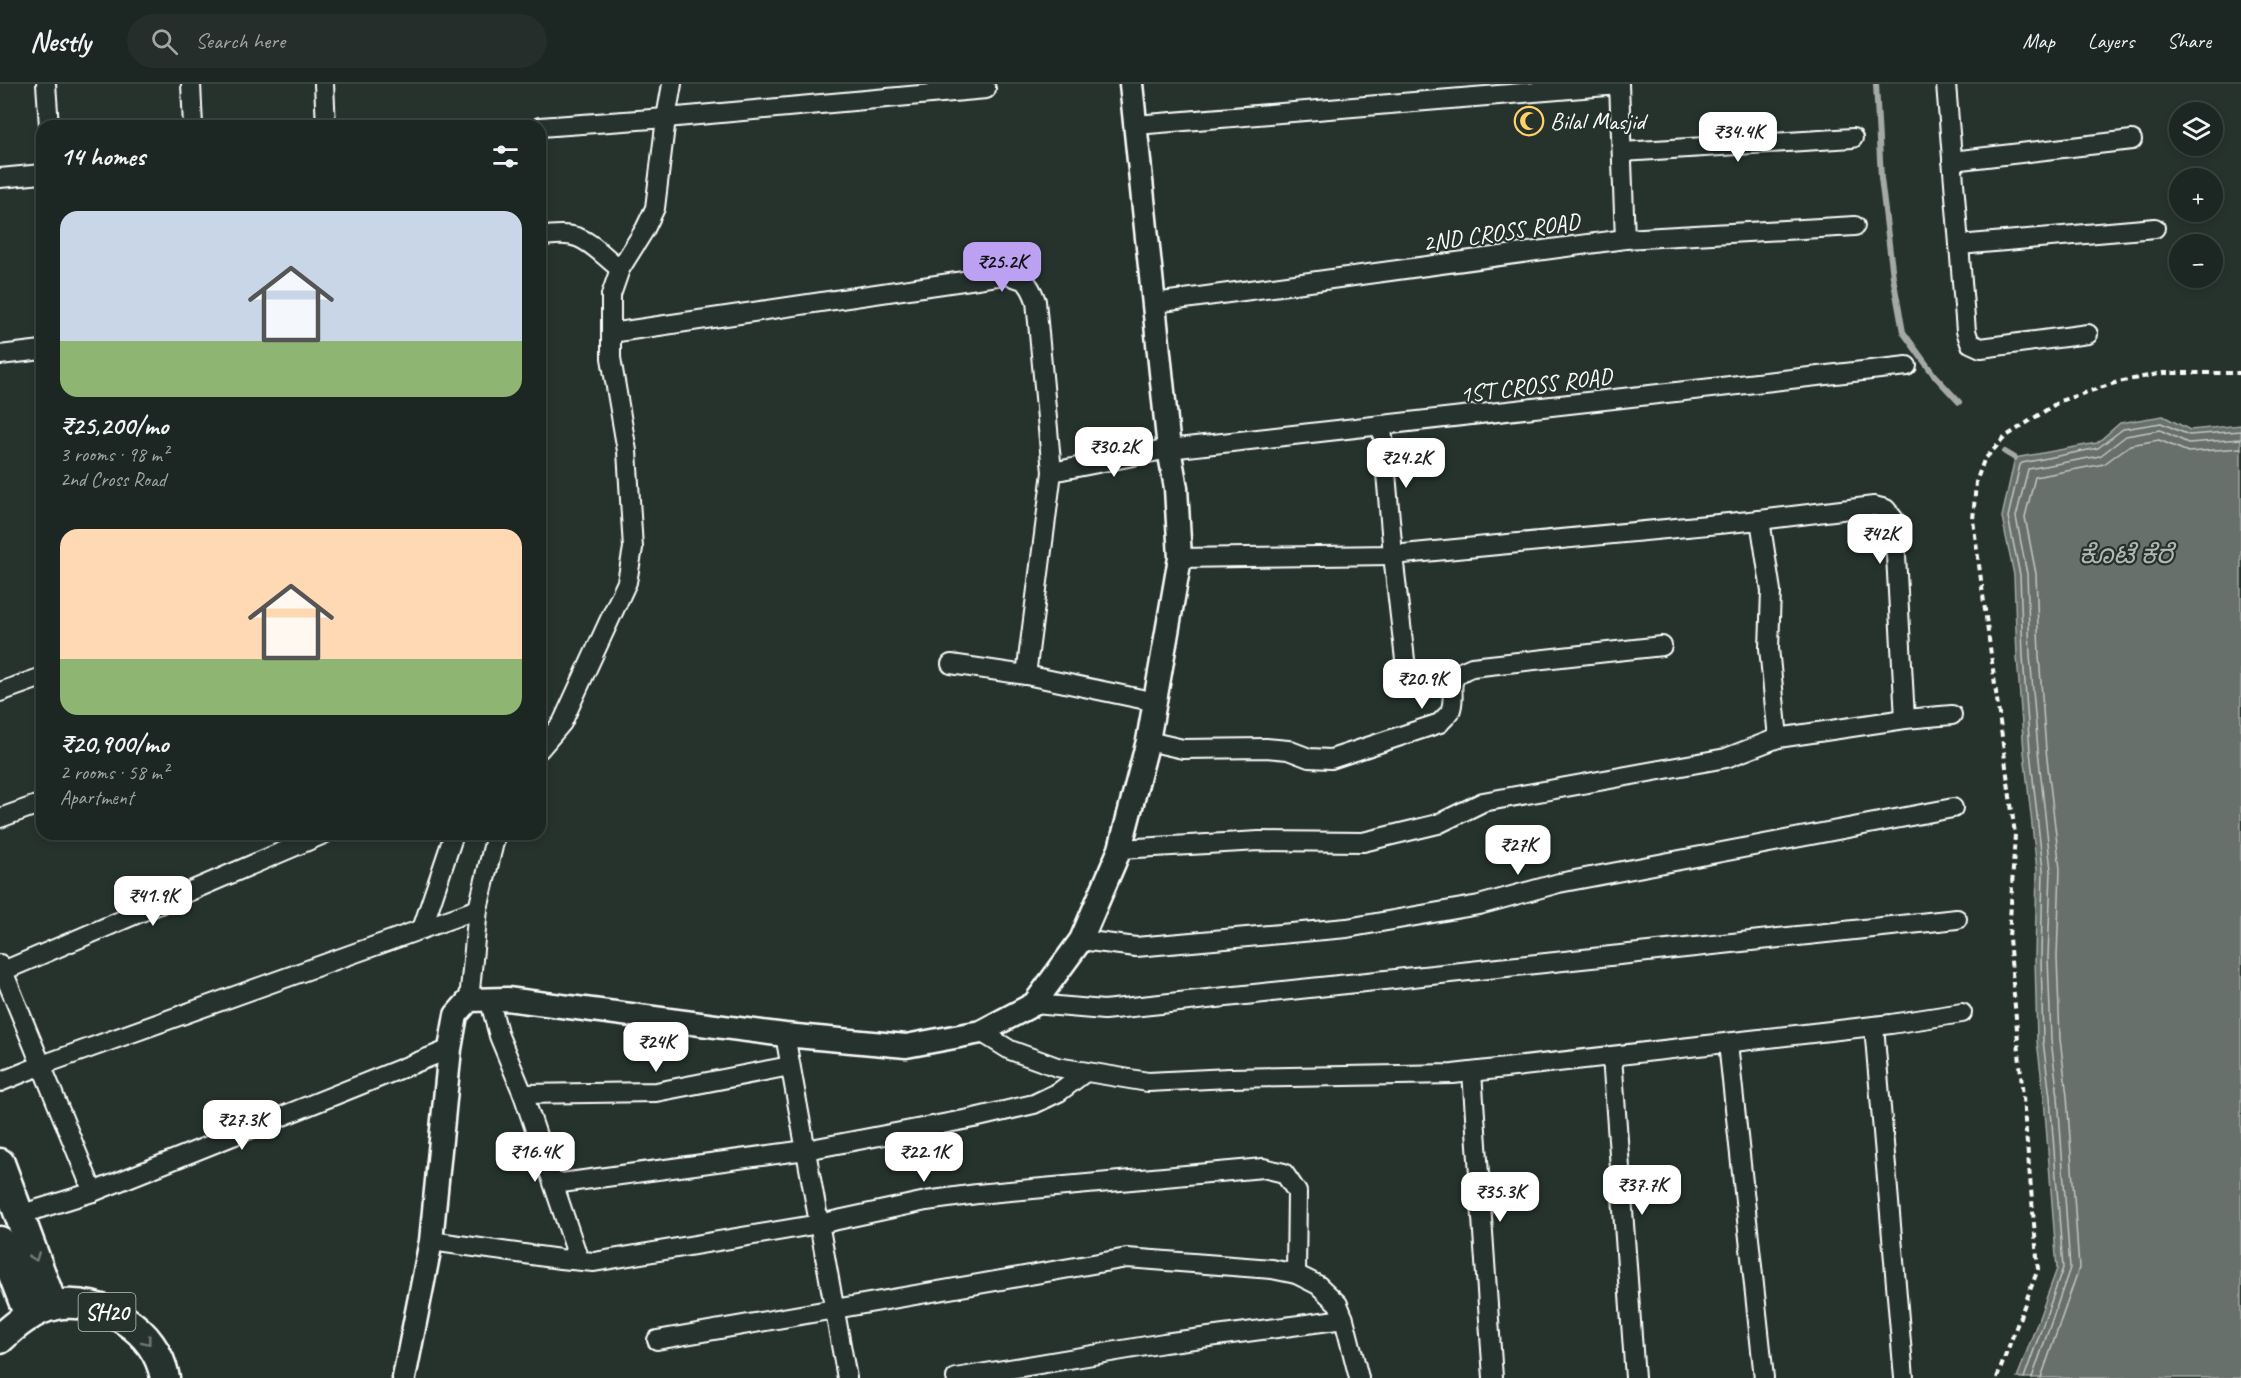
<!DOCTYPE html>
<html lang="en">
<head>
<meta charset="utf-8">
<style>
  :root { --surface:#1c2622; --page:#252e2a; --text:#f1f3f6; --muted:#a0a5a5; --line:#3a4340; --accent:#bca0f2 }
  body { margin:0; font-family:Caveat,"Noto Sans Kannada",sans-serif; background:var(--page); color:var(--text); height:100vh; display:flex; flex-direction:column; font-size:22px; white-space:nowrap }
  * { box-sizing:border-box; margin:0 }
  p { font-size:20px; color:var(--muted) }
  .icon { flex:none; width:33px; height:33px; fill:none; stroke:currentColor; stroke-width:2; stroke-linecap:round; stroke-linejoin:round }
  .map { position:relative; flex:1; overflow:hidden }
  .drawer { position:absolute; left:36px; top:36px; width:510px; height:720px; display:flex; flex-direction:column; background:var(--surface); border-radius:18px; box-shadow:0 3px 9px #0003,0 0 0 2px var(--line) }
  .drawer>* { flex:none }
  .buttons { position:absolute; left:2169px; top:18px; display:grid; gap:12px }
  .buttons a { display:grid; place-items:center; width:54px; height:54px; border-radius:50%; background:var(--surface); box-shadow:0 3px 9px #0003,0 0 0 2px var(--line); font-size:30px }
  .price { position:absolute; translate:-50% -51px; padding:0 14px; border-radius:12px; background:#fff; color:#222; font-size:20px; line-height:39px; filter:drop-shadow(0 2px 3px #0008) }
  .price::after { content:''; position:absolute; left:50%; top:36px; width:18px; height:14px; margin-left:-9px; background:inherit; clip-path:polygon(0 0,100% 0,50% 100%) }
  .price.selected { background:var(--accent); color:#111 }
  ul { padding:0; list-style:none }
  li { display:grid; align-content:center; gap:12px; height:318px; padding:0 24px }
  li span { display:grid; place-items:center; height:186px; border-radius:18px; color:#555 }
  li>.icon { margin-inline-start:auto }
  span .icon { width:108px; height:108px; fill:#fffc; stroke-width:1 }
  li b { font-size:26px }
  h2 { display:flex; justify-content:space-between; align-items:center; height:72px; padding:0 24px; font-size:26px }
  header { display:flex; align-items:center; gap:36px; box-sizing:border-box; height:84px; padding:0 30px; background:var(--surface); border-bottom:2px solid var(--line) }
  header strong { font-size:28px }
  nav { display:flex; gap:33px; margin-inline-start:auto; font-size:21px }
  .search { width:420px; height:54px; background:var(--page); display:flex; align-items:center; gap:15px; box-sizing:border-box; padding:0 21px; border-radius:33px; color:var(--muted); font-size:22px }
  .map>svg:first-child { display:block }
</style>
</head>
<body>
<header>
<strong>Nestly</strong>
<div class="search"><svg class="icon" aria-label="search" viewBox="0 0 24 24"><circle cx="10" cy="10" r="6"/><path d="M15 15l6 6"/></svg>Search here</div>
<nav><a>Map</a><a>Layers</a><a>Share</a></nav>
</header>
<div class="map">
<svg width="2241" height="1294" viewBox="0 0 2241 1294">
  <rect width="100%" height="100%" fill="#26332d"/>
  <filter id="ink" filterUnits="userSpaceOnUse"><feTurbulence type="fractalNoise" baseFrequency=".0167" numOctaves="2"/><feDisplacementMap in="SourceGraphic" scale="12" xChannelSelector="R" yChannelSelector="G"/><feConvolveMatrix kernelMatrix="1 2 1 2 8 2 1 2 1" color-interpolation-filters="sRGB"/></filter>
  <g filter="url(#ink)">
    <!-- water -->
    <polygon fill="#67706c" stroke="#a4a9a7" stroke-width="1.5" points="2163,332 2190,346 2241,341 2241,1294 2017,1294 2057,1185 2044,1014 2037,957 2035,873 2037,786 2024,668 2017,572 2014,491 2002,433 2015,374 2097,359 2120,339"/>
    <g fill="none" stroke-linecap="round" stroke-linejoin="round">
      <!-- shore -->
      <g stroke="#c2c6c4" stroke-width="1.5">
        <polyline points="2024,1294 2063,1184 2050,1013 2043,957 2041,873 2043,786 2030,667 2023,572 2020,491 2008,433 2020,381 2022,379 2098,364 2123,345 2161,339 2189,351 2241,347"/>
        <polyline points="2032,1294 2070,1184 2058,1013 2051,956 2048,873 2051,786 2038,666 2030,571 2027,490 2016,433 2028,385 2100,372 2126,352 2160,346 2188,359 2241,355"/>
        <polyline points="2041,1294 2079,1184 2067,1012 2060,955 2057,873 2060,785 2046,666 2039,571 2036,490 2025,433 2035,393 2104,380 2130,361 2159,356 2188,368 2241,364"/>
      </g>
      <!-- stream -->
      <g stroke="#a4a9a7" stroke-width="6">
        <polyline points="1876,0 1881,94 1893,193 1903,248 1934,291 1959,318"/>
        <polyline points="2005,368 2015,374"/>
      </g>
      <!-- minor casing -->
      <g stroke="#fff" stroke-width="22">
        <g id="minor">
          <polyline points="46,0 49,42"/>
          <polyline points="191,0 193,42"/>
          <polyline points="324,0 326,42"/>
          <polyline points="1619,0 1625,155"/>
          <polyline points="1946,0 1966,247 1970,259 1981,264 2088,250"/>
          <polyline points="1136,41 1619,1"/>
          <polyline points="540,43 666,34 986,5"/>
          <polyline points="1622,68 1853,54"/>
          <polyline points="1952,77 2132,56"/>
          <polyline points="0,94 42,90"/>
          <path d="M540 153C583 145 588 159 620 185"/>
          <polyline points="1959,161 2155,144"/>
          <polyline points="1155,219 1625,155 1855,142"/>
          <path d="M611 249 1004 191C1025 195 1029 197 1036 217L1052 388 1026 591"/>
          <polyline points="0,271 42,266"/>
          <polyline points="1052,388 1169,365 1907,282"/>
          <polyline points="1760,436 1874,422 1886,425 1894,435 1905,635"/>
          <polyline points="1180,474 1393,471 1382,342"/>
          <polyline points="951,580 1026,591 1156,618"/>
          <polyline points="1408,602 1393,471 1760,436 1771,507 1769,564 1778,654"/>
          <polyline points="0,608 42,593"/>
          <path d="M1148 657 1183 665 1266 664 1288 666 1309 674 1331 675 1440 639C1442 636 1448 631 1450 628 1459 607 1440 595 1472 583L1662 562"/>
          <polyline points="540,665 562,639 627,498 633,464 627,367 611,274 611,211 620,185 645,145 655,124 666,34 672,0"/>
          <polyline points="0,734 42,719"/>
          <polyline points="1120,765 1259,757 1363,758 1438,740 1483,718 1726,674 1778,654 1905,635 1952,631"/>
          <polyline points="422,845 454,750"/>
          <polyline points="1081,856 1136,863 1347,844 1479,821 1559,799 1953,724"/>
          <polyline points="0,880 3,887 324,750"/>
          <polyline points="3,887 93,1108"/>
          <polyline points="489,914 499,952 523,1010 579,1176"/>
          <polyline points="469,916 478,825 496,750"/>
          <polyline points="1034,920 1104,926 1957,835"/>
          <polyline points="1874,942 1904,1294"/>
          <polyline points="981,948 1010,966 1057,983 1148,998 1229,994 1453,990 1891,940 1962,929"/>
          <polyline points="785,951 847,1294"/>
          <polyline points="1728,959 1764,1294"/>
          <polyline points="1612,972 1635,1294"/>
          <polyline points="1472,988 1493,1294"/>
          <polyline points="0,998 42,981 478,825"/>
          <polyline points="523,1010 656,1008 790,982"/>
          <polyline points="554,1100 806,1066 974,1034 1034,1020 1059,1008 1084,989"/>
          <polyline points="19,1131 93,1108 450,965"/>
          <polyline points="431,1157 560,1175 594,1178 819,1140 926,1117 977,1110 1263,1084 1284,1089 1297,1108 1296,1190"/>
          <polyline points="657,1256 1127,1174 1272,1185 1296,1190 1318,1201 1338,1220 1344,1235"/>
          <polyline points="956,1294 1164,1259 1344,1235 1359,1294"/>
        </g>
      </g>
      <!-- tertiary casing -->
      <g stroke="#fff" stroke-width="27">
        <polyline id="tertiary" points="404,1294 431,1157 450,965 456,931 469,916 507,915 785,951 906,962 981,948 1034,920 1081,856 1120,765 1148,657 1180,474 1176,404 1169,365 1131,0"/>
      </g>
      <!-- primary casing -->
      <g stroke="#fff" stroke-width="33">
        <g id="primary">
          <polyline points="0,1079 53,1222"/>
          <polyline points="0,1157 29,1232"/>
          <path d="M0 1255C15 1241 33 1226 55 1221 103 1213 156 1245 165 1294"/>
        </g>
      </g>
      <!-- path -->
      <polyline stroke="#fff" stroke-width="4" stroke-dasharray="6 4.5" stroke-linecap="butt" points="1997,1294 2038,1185 2009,854 2015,750 1973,436 1976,398 1984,376 2005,353 2060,317 2118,298 2163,289 2241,289"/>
      <!-- minor -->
      <use href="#minor" stroke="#26332d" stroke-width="18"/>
      <!-- tertiary -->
      <use href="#tertiary" stroke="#26332d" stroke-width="22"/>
      <!-- primary -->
      <use href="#primary" stroke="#26332d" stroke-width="28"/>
    </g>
    <!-- one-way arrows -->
    <defs><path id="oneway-chevron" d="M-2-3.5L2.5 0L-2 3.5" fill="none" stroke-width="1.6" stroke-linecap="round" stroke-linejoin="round" transform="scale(1.5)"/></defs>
    <g stroke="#727a76">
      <use href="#oneway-chevron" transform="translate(35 1173) rotate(69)"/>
      <use href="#oneway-chevron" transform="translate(147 1257) rotate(52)"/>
    </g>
  </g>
  <!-- icons -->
  <defs>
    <g id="mosque-ring" transform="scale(1.5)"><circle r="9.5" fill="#26332d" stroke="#ffd166" stroke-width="1.5"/><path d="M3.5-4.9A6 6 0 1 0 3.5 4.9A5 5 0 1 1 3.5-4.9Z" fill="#ffd166"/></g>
  </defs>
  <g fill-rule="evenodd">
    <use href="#mosque-ring" x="1529" y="37"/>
  </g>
  <g text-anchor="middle" stroke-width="4.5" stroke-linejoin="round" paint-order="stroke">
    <!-- shield labels -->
    <rect fill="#26332d" stroke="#bec2c0" stroke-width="1.5" x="78.5" y="1209" width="57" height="38" rx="4.5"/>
    <g font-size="22" font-weight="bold" fill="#fff">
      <text x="107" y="1236">SH20</text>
    </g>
    <!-- poi labels -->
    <g font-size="24" fill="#fff" stroke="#26332d" text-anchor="start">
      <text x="1550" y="45">Bilal Masjid</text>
    </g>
    <!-- street labels -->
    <g font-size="24" fill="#fff" stroke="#26332d">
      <text transform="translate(1501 148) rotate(-8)" y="8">2ND CROSS ROAD</text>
      <text transform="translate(1536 301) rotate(-7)" y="8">1ST CROSS ROAD</text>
    </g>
    <!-- water labels -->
    <g font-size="26" font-style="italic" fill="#b3b8b6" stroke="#26332d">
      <text x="2126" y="479">ಕೊಟೆ ಕೆರೆ</text>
    </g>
  </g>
</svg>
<div class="buttons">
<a><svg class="icon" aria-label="layers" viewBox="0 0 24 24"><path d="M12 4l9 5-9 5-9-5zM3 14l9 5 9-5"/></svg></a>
<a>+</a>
<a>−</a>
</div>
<b class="price" style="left:1738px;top:79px">₹34.4K</b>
<b class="price selected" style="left:1002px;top:209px">₹25.2K</b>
<b class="price" style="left:1114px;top:394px">₹30.2K</b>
<b class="price" style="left:1406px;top:405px">₹24.2K</b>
<b class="price" style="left:1880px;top:481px">₹42K</b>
<b class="price" style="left:1422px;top:626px">₹20.9K</b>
<b class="price" style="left:1518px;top:792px">₹27K</b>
<b class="price" style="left:153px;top:843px">₹41.9K</b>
<b class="price" style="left:656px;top:989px">₹24K</b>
<b class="price" style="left:242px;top:1067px">₹27.3K</b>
<b class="price" style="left:535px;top:1099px">₹16.4K</b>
<b class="price" style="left:924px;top:1099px">₹22.1K</b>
<b class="price" style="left:1642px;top:1132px">₹37.7K</b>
<b class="price" style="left:1500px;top:1139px">₹35.3K</b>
<section class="drawer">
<h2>14 homes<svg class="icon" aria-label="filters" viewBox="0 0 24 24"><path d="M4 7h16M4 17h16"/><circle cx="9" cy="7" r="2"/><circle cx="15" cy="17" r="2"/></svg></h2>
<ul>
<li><span style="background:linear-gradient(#c9d6e8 70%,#8fb573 0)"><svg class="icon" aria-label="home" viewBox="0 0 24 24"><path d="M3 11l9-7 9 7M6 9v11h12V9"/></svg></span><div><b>₹25,200/mo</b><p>3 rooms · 98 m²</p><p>2nd Cross Road</p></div></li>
<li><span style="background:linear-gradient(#ffd9b3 70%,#8fb573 0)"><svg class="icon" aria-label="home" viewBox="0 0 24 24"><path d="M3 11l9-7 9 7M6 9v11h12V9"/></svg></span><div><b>₹20,900/mo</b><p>2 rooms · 58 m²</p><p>Apartment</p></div></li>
</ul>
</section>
</div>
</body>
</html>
